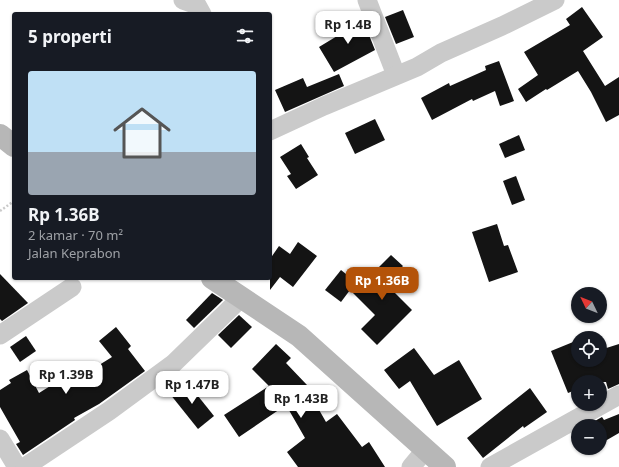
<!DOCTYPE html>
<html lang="id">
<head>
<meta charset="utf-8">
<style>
  :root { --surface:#171b24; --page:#242831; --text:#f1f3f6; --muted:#9ea1a6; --accent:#b45309 }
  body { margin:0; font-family:"Noto Sans",sans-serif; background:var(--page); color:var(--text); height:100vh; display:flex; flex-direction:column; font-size:15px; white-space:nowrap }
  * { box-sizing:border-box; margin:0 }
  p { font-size:13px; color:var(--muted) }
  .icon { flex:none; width:22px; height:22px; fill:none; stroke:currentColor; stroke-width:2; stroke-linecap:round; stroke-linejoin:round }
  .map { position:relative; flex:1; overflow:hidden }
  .drawer { position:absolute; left:12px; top:12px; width:260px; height:268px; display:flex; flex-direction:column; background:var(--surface); border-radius:4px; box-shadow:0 1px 3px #0004 }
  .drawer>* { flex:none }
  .needle { width:26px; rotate:313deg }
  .controls { position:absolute; left:571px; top:287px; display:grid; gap:8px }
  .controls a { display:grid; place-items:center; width:36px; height:36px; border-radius:50%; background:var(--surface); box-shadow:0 1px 3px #0004; font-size:20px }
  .price { position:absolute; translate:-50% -34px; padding:0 9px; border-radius:8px; background:#fff; color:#222; font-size:13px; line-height:26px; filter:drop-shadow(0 1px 2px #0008) }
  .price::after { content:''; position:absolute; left:50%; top:24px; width:12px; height:9px; margin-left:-6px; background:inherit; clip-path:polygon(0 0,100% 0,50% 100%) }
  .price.selected { background:var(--accent); color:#fff }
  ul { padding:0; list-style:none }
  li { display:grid; align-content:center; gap:8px; height:212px; padding:0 16px }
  li span { display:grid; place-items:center; height:124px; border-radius:4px; color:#555 }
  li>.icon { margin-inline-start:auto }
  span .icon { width:72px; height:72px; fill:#fffc; stroke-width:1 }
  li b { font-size:17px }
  h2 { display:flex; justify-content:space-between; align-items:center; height:48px; padding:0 16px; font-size:17px }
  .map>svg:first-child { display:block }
</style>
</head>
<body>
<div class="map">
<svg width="619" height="467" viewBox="0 0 619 467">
  <rect width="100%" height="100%" fill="#fff"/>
  <!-- building -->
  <g fill="#141414">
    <polygon points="582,7 603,37 583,51 605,86 619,77 619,115 606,122 591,92 578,71 547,90 546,89 526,102 518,89 538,75 524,52 570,25 566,19"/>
    <polygon points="403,10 414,37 396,44 385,17"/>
    <polygon points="361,15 375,50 334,72 319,47 352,27 349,20"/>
    <polygon points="499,61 514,101 500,106 495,91 473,101 472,99 432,120 421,98 449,83 450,86 486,70 485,66"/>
    <polygon points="339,74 344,86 285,112 275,90 303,78 307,87"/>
    <polygon points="375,119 385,140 355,154 345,133"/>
    <polygon points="519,135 525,150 505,158 499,144"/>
    <polygon points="301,144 309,157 307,158 318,175 296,189 287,176 291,174 280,157"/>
    <polygon points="516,176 525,200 512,205 503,181"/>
    <polygon points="497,224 504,246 508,245 518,272 489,282 472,232"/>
    <polygon points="298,242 317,256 293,287 280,277 270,290 270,259 279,246 290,254"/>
    <polygon points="391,255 403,266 386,284 412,310 377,345 361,329 375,315 353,293"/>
    <polygon points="341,270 356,282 341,302 325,290"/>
    <polygon points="0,274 28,303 2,321 0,319"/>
    <polygon points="212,293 223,300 194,328 186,320"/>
    <polygon points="239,315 252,327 231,348 218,335"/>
    <polygon points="116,327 131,346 128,349 145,371 99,404 74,418 75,420 23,455 16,444 20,442 0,407 0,390 11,383 9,380 27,370 39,393 71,373 75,380 112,357 99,341"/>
    <polygon points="26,336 36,351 20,362 10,347"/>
    <polygon points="578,340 578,360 600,360 600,350 619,344 619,384 608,389 606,382 578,382 578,389 568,393 551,351"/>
    <polygon points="276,344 291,358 286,363 307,385 306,387 326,422 337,414 362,447 369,442 385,467 298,467 287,452 305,438 286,405 239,437 224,415 269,386 252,369"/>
    <polygon points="414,348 434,375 459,360 482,399 437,426 410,381 399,389 384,370"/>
    <polygon points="186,381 214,416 198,429 170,394"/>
    <polygon points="530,388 547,412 524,428 523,426 483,458 467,438"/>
    <polygon points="619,414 619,433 600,444 600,426 586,426 602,417 604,420"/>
  </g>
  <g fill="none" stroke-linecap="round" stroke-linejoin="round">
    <!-- path -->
    <polyline stroke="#cacaca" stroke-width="2.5" stroke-dasharray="2 2" stroke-linecap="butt" points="0,211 14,201"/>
    <!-- street -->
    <g stroke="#cacaca" stroke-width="19">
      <polyline points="183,0 197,5 202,14"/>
      <polyline points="367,0 396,75"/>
      <polyline points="270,131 324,106 417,67 441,53 502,26 555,0"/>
      <polyline points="0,335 72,287"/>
      <polyline points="0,439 17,467"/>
      <polyline points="25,467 109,411 173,364 242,297"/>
      <polyline points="411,467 426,449"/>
      <polyline points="490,467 619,395"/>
    </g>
    <!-- secondary -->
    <g stroke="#b7b7b7" stroke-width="22">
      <polyline points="0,135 14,146"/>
      <polyline points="212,278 299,336 445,467"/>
    </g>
  </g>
</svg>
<div class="controls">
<a><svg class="needle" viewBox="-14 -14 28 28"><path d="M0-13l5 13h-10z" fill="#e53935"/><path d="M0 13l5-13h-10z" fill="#9ea1a6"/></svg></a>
<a><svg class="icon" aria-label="locate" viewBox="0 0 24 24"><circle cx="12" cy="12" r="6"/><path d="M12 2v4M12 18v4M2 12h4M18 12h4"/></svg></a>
<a>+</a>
<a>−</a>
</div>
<b class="price" style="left:348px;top:45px">Rp 1.4B</b>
<b class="price selected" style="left:382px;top:301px">Rp 1.36B</b>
<b class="price" style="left:66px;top:395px">Rp 1.39B</b>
<b class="price" style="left:192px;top:405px">Rp 1.47B</b>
<b class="price" style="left:301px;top:419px">Rp 1.43B</b>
<section class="drawer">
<h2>5 properti<svg class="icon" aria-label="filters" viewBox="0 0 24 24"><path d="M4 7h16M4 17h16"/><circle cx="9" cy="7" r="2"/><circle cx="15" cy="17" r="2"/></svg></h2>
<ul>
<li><span style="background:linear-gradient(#bfe0f5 65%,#9aa5b1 0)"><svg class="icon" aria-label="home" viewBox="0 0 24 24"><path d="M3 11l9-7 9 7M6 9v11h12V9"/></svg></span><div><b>Rp 1.36B</b><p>2 kamar · 70 m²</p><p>Jalan Keprabon</p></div></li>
</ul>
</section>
</div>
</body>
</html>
